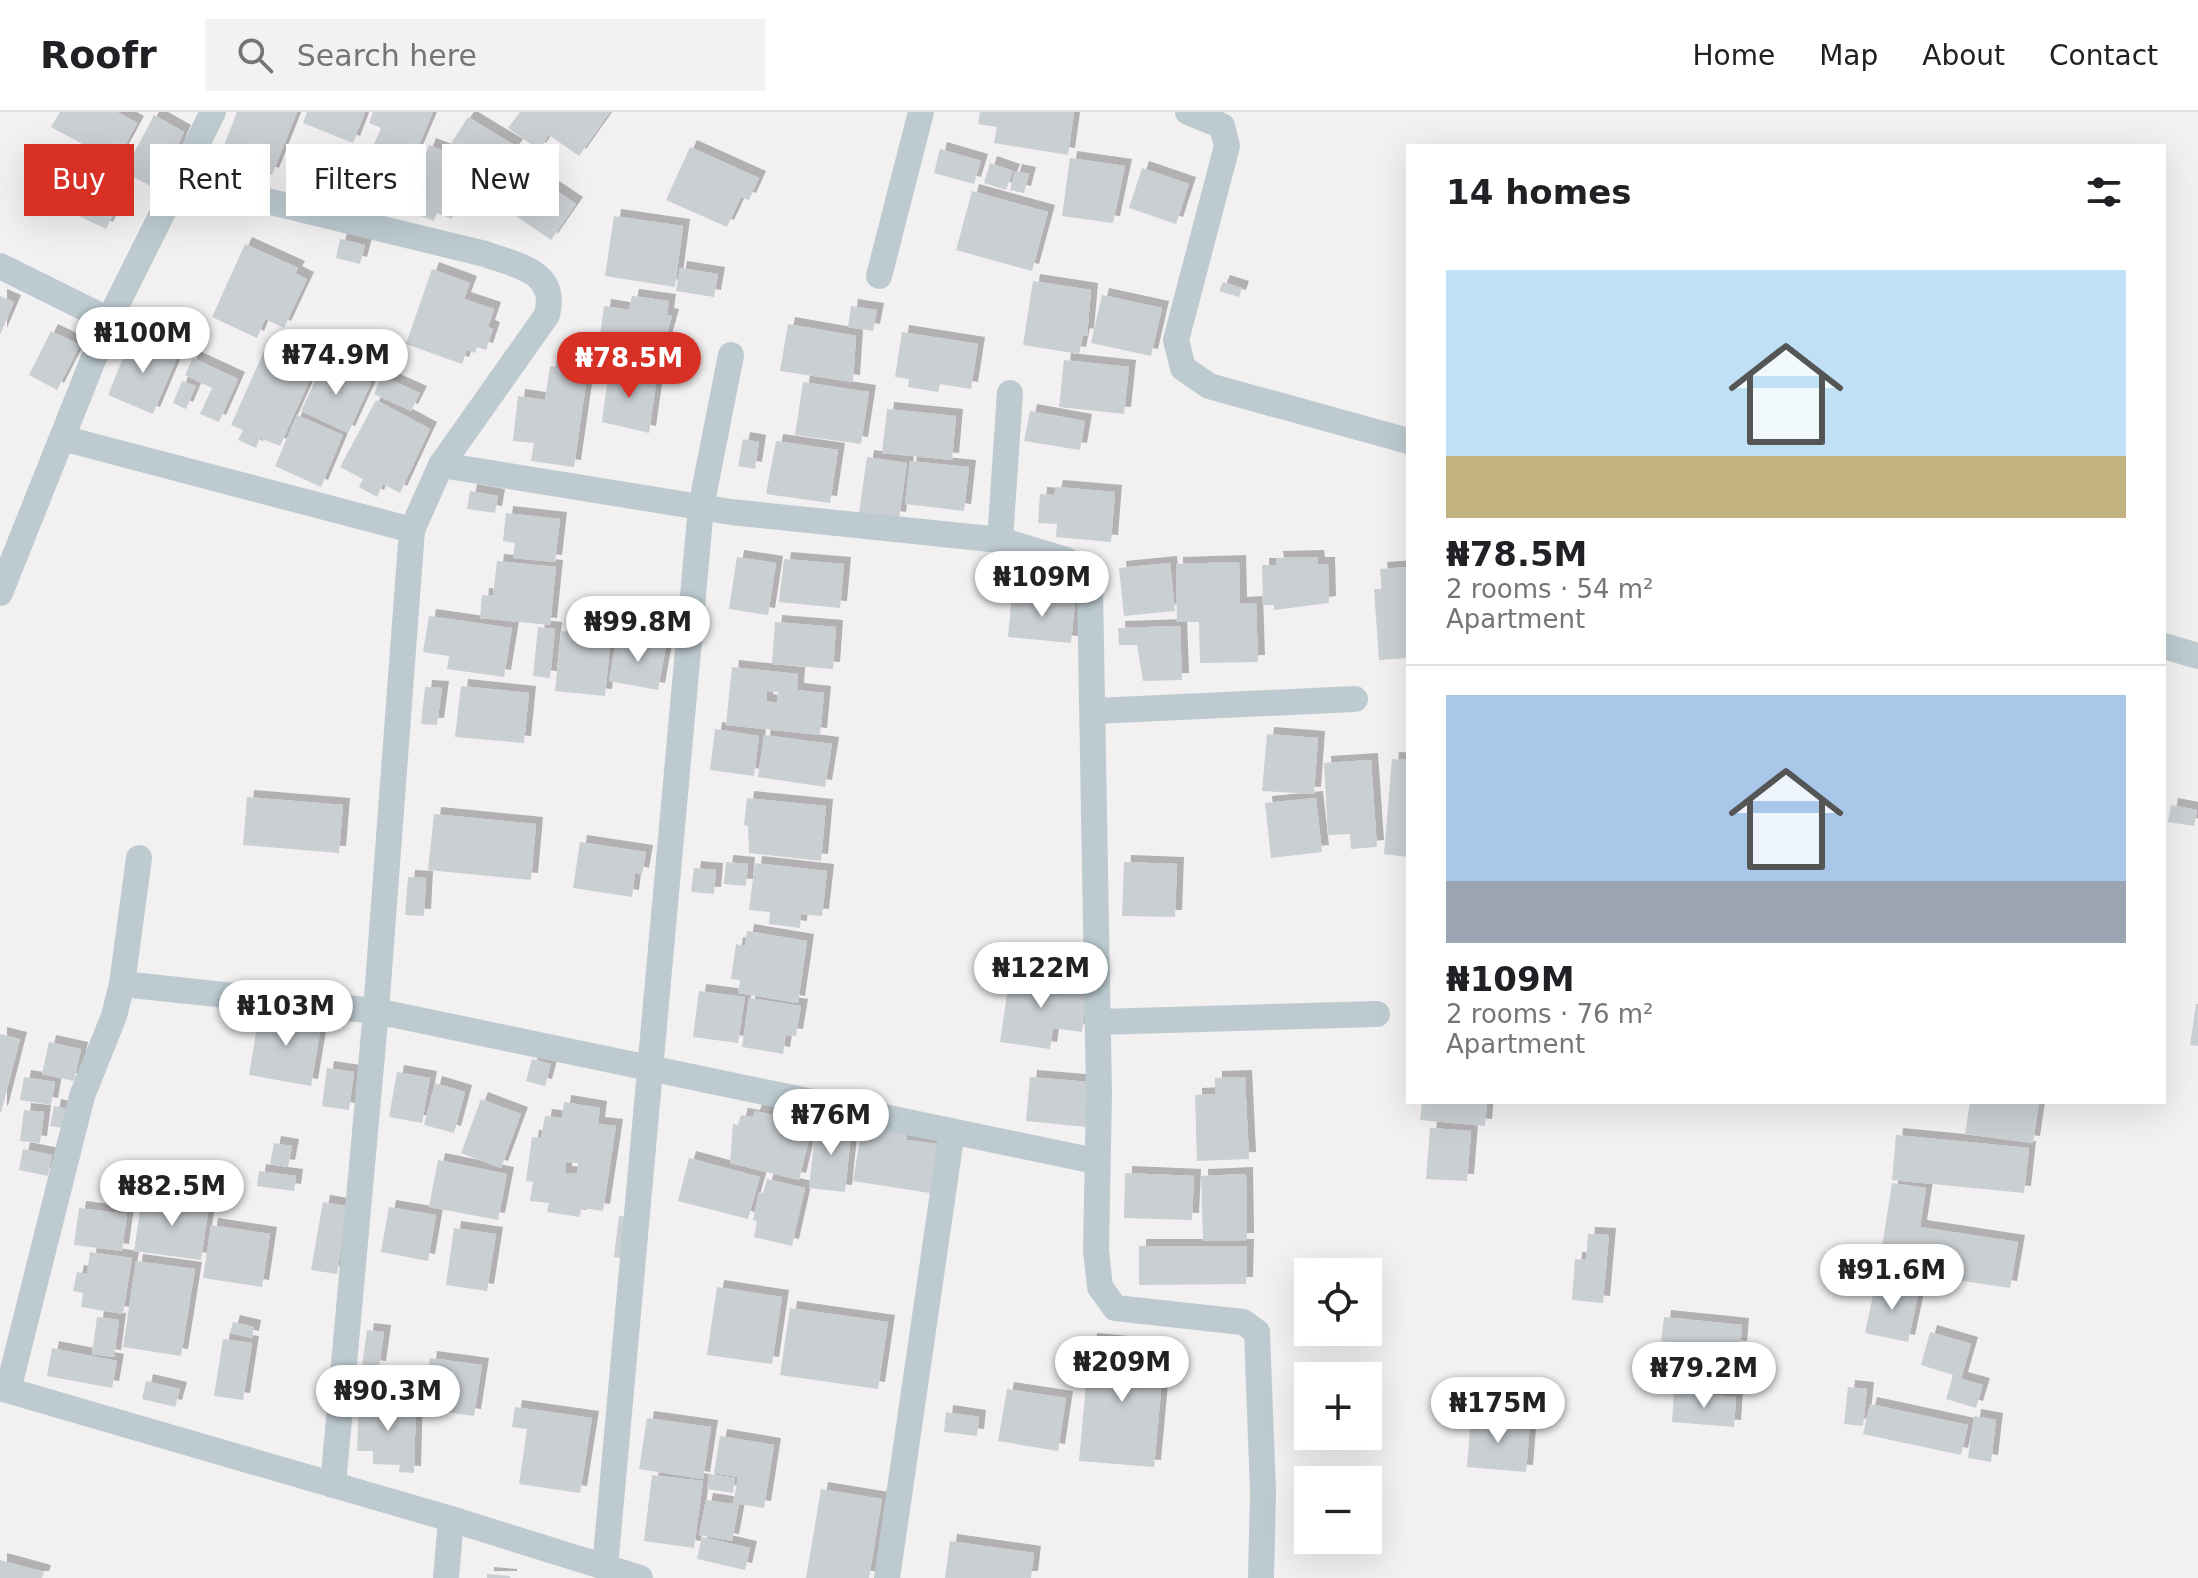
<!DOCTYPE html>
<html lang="en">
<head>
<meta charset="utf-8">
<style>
  :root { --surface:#fff; --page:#f2f2f2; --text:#202124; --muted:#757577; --line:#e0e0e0; --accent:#d93025 }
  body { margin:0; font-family:"DejaVu Sans",sans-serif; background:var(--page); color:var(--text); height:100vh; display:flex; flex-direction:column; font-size:30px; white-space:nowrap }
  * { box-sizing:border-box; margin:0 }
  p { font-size:26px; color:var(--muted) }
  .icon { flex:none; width:44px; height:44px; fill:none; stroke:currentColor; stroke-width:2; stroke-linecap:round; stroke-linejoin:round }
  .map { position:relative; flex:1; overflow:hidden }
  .drawer { position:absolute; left:1406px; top:32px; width:760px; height:960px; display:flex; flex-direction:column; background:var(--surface); border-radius:0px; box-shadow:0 8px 32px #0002 }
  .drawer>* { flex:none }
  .banner { position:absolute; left:24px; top:32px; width:760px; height:72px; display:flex; gap:16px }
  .buttons { position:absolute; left:1294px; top:1146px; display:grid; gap:16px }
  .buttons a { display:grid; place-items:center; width:88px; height:88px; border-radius:0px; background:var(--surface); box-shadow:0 8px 32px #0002; font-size:40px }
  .price { position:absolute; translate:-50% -68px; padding:0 18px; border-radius:28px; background:#fff; color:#222; font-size:26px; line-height:52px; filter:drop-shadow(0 2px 4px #0008) }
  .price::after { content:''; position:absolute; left:50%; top:48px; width:24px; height:18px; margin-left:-12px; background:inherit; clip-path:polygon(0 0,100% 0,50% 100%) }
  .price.selected { background:var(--accent); color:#fff }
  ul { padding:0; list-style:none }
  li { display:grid; align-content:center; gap:16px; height:424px; padding:0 40px }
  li+li { border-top:2px solid var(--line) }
  li span { display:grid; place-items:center; height:248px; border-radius:0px; color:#555 }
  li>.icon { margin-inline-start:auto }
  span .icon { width:144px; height:144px; fill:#fffc; stroke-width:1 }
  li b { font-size:34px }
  h2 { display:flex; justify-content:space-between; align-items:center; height:96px; padding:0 40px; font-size:34px }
  .tag { padding:0 28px; border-radius:0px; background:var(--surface); box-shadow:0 8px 32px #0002; font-size:28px; line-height:72px }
  .tag.selected { background:var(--accent); color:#fff }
  header { display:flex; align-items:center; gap:48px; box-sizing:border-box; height:112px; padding:0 40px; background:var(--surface); border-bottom:2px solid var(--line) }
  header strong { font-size:38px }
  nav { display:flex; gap:44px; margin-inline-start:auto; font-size:28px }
  .search { width:560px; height:72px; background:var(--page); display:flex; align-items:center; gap:20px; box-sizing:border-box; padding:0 28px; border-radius:0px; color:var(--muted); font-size:30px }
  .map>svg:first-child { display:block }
</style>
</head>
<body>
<header>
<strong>Roofr</strong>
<div class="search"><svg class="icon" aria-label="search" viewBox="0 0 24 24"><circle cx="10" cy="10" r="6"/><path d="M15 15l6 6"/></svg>Search here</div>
<nav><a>Home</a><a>Map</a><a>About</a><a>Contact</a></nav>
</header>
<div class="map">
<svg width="2198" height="1466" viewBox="0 0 2198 1466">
  <defs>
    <filter id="shadow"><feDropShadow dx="7" dy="-7" stdDeviation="0" flood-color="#0004"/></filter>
  </defs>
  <rect width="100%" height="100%" fill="#f3f0f1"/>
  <!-- building -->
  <g fill="#cacfd3" fill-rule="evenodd" filter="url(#shadow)">
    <polygon points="60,0 117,0 137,11 116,50 51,15"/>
    <polygon points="237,0 297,0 272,63 255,56 249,74 214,60"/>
    <polygon points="307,0 365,0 353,31 303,11"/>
    <polygon points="373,0 433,0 412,49 374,32 381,16 369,11"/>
    <polygon points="520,0 610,0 579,44 549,23 539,38 508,16"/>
    <polygon points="980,0 1074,0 1068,43 994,31 997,15 978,12"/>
    <polygon points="154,3 184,20 178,33 185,37 162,80 124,60"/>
    <polygon points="468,5 516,34 506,49 514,54 505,67 450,33"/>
    <polygon points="429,33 474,50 452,107 437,101 434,109 404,98"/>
    <polygon points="690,35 759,66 749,88 741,85 727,115 666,88"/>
    <polygon points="940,37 981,49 974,72 934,61"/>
    <polygon points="55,41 126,76 106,117 35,83"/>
    <polygon points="300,44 344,56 335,88 291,76"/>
    <polygon points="1070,46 1125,54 1113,111 1062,104"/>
    <polygon points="990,51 1013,59 1006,78 984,71"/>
    <polygon points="518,53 576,92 551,128 494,89"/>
    <polygon points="1142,56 1189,72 1176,112 1129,96"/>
    <polygon points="1015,59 1029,62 1024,81 1010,78"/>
    <polygon points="972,79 1048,100 1032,159 956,138"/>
    <polygon points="614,104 683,114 675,175 605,164"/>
    <polygon points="340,127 365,133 360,152 336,146"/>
    <polygon points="245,132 298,156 295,161 307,167 284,216 265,207 257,226 212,205"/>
    <polygon points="680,156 718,162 714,185 676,179"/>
    <polygon points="432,157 470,171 464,187 494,197 488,215 493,217 486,238 477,235 475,241 467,238 462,252 406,232"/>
    <polygon points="1033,169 1091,178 1087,224 1083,223 1079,242 1023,233"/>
    <polygon points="1223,170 1242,176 1239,185 1219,179"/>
    <polygon points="1102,183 1162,196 1151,244 1091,231"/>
    <polygon points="0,184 14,190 0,223"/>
    <polygon points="632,184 669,189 667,203 672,204 662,240 599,231 604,194 629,198"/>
    <polygon points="851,194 877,198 873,219 848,215"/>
    <polygon points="788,212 856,224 853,270 780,259"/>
    <polygon points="51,219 80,233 57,278 29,263"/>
    <polygon points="902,220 978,232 971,277 940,272 938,280 908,275 909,267 895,265"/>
    <polygon points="132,224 178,243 153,302 108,283"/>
    <polygon points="571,227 592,230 574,355 531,349 534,331 513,329 518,284 545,288 550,254 557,255 558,245 568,247"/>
    <polygon points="265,237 314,258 280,334 260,326 256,336 238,328 243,318 231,313"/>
    <polygon points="193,246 238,267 219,310 200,302 212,276 185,263"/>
    <polygon points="325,248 371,271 348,321 301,299"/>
    <polygon points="1064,248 1129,255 1124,302 1059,295"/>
    <polygon points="609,257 657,265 649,321 602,310"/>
    <polygon points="382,264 420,281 411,299 374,282"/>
    <polygon points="182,269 196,274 186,297 173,291"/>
    <polygon points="803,270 869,280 861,332 795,323"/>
    <polygon points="376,288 430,317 400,381 383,372 377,385 359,375 363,367 340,355"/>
    <polygon points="887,297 956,304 952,348 882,341"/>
    <polygon points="1030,299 1085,309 1080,338 1024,329"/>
    <polygon points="297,303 343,323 321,375 275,354"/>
    <polygon points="743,327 759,330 755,357 738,354"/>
    <polygon points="776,329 838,338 830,391 766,382"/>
    <polygon points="867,345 907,351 899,407 859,401"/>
    <polygon points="910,349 969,355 964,399 905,392"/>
    <polygon points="1056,375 1115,380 1111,430 1056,425 1057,412 1038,411 1040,382 1054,383"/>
    <polygon points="470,379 498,384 495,401 467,397"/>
    <polygon points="506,401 560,407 555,450 513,446 515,431 503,429"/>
    <polygon points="737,445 776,451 768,503 729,497"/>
    <polygon points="1317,445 1318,452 1328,452 1329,491 1274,498 1274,493 1263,493 1262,453 1277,453 1276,446"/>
    <polygon points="784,447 844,452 840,496 779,490"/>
    <polygon points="497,449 556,455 550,513 480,506 482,483 493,484"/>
    <polygon points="1239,450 1240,492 1256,491 1258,550 1200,551 1199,510 1177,510 1176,452"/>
    <polygon points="1170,451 1175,499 1124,504 1119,456"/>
    <polygon points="1408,455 1408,546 1379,548 1374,477 1382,477 1380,457"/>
    <polygon points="1012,483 1075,489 1071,531 1008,525"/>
    <polygon points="429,504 512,516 504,565 447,557 449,544 423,540"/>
    <polygon points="775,510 836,515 833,557 772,552"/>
    <polygon points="1180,514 1182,568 1143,569 1137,533 1119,533 1118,516"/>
    <polygon points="538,515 555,517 550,566 533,564"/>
    <polygon points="561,519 611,524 605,584 555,579"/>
    <polygon points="617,525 666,534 658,578 609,569"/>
    <path d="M732 555 798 562 797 578 824 581 820 623 726 613ZM767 579 778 580 777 591 766 589Z"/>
    <polygon points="461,574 529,581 524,631 455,625"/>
    <polygon points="425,575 442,576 437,613 421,612"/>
    <polygon points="715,617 759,624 754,664 710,658"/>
    <polygon points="1267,622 1318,626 1314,682 1262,679"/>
    <polygon points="764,623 832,632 825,675 758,665"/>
    <polygon points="1392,647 1408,648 1408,745 1384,742"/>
    <polygon points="1371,648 1377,735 1351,737 1350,722 1328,723 1324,651"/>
    <polygon points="247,685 343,693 339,741 243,733"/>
    <polygon points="747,686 826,694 821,749 749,741 748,714 744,713"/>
    <polygon points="1316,686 1322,740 1271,746 1265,691"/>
    <polygon points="2171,693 2197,698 2194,714 2168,710"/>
    <polygon points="434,702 536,712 531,768 428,758"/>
    <polygon points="580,730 646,740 642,763 635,761 632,785 573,776"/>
    <polygon points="726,750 748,752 746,774 724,772"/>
    <polygon points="1124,750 1177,752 1175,805 1122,804"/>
    <polygon points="755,751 827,759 822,804 801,802 800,816 769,812 770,800 749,798"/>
    <polygon points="694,756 716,758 714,782 691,780"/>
    <polygon points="408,765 426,766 424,804 405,803"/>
    <polygon points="747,819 807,829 798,891 738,881 740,868 731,867 736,832 745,834"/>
    <polygon points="1010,862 1088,873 1082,920 1053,916 1050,937 1000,930"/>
    <polygon points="699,879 745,885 738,931 693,925"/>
    <polygon points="749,886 801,894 796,924 786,923 783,942 742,935"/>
    <polygon points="2196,892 2198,892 2198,934 2190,933"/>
    <polygon points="260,897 322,908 311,974 249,963"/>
    <polygon points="0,922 20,927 1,1001 0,1000"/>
    <polygon points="49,930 81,937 74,969 42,962"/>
    <polygon points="532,947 551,952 545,974 526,969"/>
    <polygon points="327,956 354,960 349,998 322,994"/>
    <polygon points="397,960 430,966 422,1011 389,1005"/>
    <polygon points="24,965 55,970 51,993 20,988"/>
    <polygon points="1030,965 1090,970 1086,1015 1026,1009"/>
    <polygon points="1245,965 1249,1047 1197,1049 1195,983 1215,982 1215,966"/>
    <polygon points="435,971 465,980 454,1021 424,1013"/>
    <polygon points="481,987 521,1002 501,1056 461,1041"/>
    <path d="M564 990 600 996 598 1012 616 1014 603 1099 581 1096 580 1105 547 1100 549 1091 530 1089 533 1070 526 1069 532 1025 541 1026 545 1004 562 1006ZM566 1050 578 1051 577 1062 565 1061Z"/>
    <polygon points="1422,990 1487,990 1485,1014 1420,1008"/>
    <polygon points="1970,990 2039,990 2033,1031 1965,1022"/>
    <polygon points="54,994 68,997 63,1016 50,1014"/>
    <polygon points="24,998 44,1000 40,1031 20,1029"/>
    <polygon points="755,999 790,1007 789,1014 811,1019 799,1068 730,1051 733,1012 738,1013 741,1003 753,1005"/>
    <polygon points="816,1010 852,1013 845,1080 809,1076"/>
    <polygon points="878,1015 907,1020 906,1028 937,1032 930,1081 853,1069 861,1021 877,1023"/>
    <polygon points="1430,1016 1471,1019 1467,1069 1426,1067"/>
    <polygon points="1896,1023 2029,1036 2024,1081 1892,1068"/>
    <polygon points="274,1031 292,1034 288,1055 270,1052"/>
    <polygon points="23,1037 52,1043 48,1064 19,1058"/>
    <polygon points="689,1046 760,1065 748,1107 678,1089"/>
    <polygon points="438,1048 507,1062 498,1108 429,1095"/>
    <polygon points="259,1059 296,1064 294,1079 257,1074"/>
    <polygon points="1125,1061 1194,1064 1192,1108 1124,1106"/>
    <polygon points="1246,1062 1247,1128 1203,1129 1201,1064"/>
    <polygon points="767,1067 805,1076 792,1134 754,1125 757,1109 753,1108 759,1080 763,1081"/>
    <polygon points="1892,1071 1926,1076 1920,1115 2018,1130 2010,1176 1922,1163 1920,1175 1877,1168"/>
    <polygon points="142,1085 209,1094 201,1148 134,1139"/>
    <polygon points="323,1090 347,1094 337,1162 311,1158"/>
    <polygon points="389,1095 436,1103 428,1149 381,1140"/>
    <polygon points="79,1096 127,1102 122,1139 74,1133"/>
    <polygon points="619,1104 637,1106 632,1148 614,1145"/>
    <polygon points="211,1113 270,1122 262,1175 203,1166"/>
    <polygon points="454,1116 496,1122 487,1179 446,1173"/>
    <polygon points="1588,1122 1609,1123 1603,1191 1572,1188 1575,1147 1586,1148"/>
    <polygon points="1139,1134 1247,1134 1246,1172 1139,1173"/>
    <polygon points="90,1140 132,1146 123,1202 81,1195 83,1181 73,1179 77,1160 87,1162"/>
    <polygon points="136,1149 195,1157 181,1244 123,1235"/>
    <polygon points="1876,1169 1919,1178 1908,1230 1865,1221"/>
    <polygon points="717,1175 782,1185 772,1252 707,1243"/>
    <polygon points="790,1196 888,1210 878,1277 780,1263"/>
    <polygon points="97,1205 119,1208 114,1245 92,1242"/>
    <polygon points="1664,1205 1742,1213 1740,1236 1661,1229"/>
    <polygon points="233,1210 254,1215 252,1226 230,1221"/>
    <polygon points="367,1218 384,1220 379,1256 362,1254"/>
    <polygon points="1930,1220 1971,1232 1961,1267 1983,1273 1976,1296 1946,1287 1953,1263 1921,1253"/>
    <polygon points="223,1227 252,1231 243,1288 214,1284"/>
    <polygon points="1090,1228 1165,1235 1154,1355 1079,1349"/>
    <polygon points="52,1236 117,1249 112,1276 47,1264"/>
    <polygon points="430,1246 482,1253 474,1304 423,1297"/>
    <polygon points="1688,1253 1719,1254 1718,1270 1687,1268"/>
    <polygon points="146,1269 180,1277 175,1295 142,1287"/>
    <polygon points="1848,1275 1867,1277 1863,1314 1844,1312"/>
    <polygon points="1007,1277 1066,1286 1058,1339 998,1329"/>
    <polygon points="1674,1280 1736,1285 1734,1315 1672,1310"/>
    <polygon points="359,1289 416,1290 414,1361 399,1360 400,1353 373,1352 373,1339 357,1339"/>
    <polygon points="1870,1292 1968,1313 1961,1343 1863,1322"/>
    <polygon points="515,1295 592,1306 580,1381 519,1372 527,1317 512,1315"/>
    <polygon points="946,1300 979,1305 977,1324 944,1320"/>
    <polygon points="1974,1304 1996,1308 1991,1350 1968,1346"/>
    <polygon points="647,1306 711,1315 703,1367 639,1357"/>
    <polygon points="1471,1306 1530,1311 1526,1360 1467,1355"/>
    <polygon points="720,1324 774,1333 764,1396 739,1392 732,1429 699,1423 706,1388 733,1392 738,1365 714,1361"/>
    <polygon points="709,1362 735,1366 733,1381 707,1377"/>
    <polygon points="652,1363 703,1369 694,1436 644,1429"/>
    <polygon points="821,1377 882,1387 869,1466 806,1466"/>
    <polygon points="702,1425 750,1436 745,1458 697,1447"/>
    <polygon points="950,1429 1034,1441 1031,1466 945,1466"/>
    <polygon points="0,1448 44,1460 42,1466 0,1466"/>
    <polygon points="487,1462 510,1464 510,1466 487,1466"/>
  </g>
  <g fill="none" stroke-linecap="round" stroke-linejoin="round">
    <!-- minor -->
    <g stroke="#bdcbd1" stroke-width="26">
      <polyline points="1188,0 1222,14 1227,34 1176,228 1183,256 1209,274 1408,329"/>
      <path d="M181 68 485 142C518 154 558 159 547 203L441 353 412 418 376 899 333 1373"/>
      <polyline points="0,154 109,208"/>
      <polyline points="879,164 921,0"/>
      <polyline points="62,326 412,418"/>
      <polyline points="441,353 731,400 1000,428 1066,448 1081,460 1090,477 1099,982 1096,1139 1100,1175 1115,1196 1243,1210 1257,1220 1263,1380 1261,1466"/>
      <polyline points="1000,428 1010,281"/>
      <polyline points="0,481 109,208 213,0"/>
      <polyline points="2164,534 2198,544"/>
      <polyline points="1095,599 1355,587"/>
      <polyline points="122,872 376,899 1095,1049"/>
      <polyline points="1098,910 1377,902"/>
      <polyline points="0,1276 451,1407 640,1466"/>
      <polyline points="8,1278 82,984 114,904 122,872 139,746"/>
      <polyline points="605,1455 701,395 731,243"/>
      <polyline points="446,1466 451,1407"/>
      <polyline points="887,1466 952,1019"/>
    </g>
  </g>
</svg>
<div class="buttons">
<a><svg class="icon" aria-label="locate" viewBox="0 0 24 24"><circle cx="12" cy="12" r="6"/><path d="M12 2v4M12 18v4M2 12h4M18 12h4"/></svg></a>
<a>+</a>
<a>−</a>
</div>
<b class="price" style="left:143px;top:263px">₦100M</b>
<b class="price" style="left:336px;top:285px">₦74.9M</b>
<b class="price selected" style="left:629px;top:288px">₦78.5M</b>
<b class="price" style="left:1042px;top:507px">₦109M</b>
<b class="price" style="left:638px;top:552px">₦99.8M</b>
<b class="price" style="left:1041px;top:898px">₦122M</b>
<b class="price" style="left:286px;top:936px">₦103M</b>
<b class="price" style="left:831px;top:1045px">₦76M</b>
<b class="price" style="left:172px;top:1116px">₦82.5M</b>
<b class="price" style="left:1892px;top:1200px">₦91.6M</b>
<b class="price" style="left:1122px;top:1292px">₦209M</b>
<b class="price" style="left:1704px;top:1298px">₦79.2M</b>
<b class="price" style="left:388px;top:1321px">₦90.3M</b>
<b class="price" style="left:1498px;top:1333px">₦175M</b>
<div class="banner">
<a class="tag selected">Buy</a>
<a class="tag">Rent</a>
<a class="tag">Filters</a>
<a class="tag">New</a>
</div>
<section class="drawer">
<h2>14 homes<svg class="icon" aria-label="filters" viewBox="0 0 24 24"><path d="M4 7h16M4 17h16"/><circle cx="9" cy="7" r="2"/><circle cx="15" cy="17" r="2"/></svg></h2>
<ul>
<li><span style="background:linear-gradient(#bfe0f5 75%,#c2b280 0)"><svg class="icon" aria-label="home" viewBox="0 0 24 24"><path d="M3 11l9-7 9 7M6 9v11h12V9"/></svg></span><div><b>₦78.5M</b><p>2 rooms · 54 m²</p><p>Apartment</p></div></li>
<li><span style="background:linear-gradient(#a9c7e8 75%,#9aa5b1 0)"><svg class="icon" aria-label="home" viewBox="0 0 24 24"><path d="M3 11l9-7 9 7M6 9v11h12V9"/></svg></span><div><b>₦109M</b><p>2 rooms · 76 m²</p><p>Apartment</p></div></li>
</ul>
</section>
</div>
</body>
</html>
